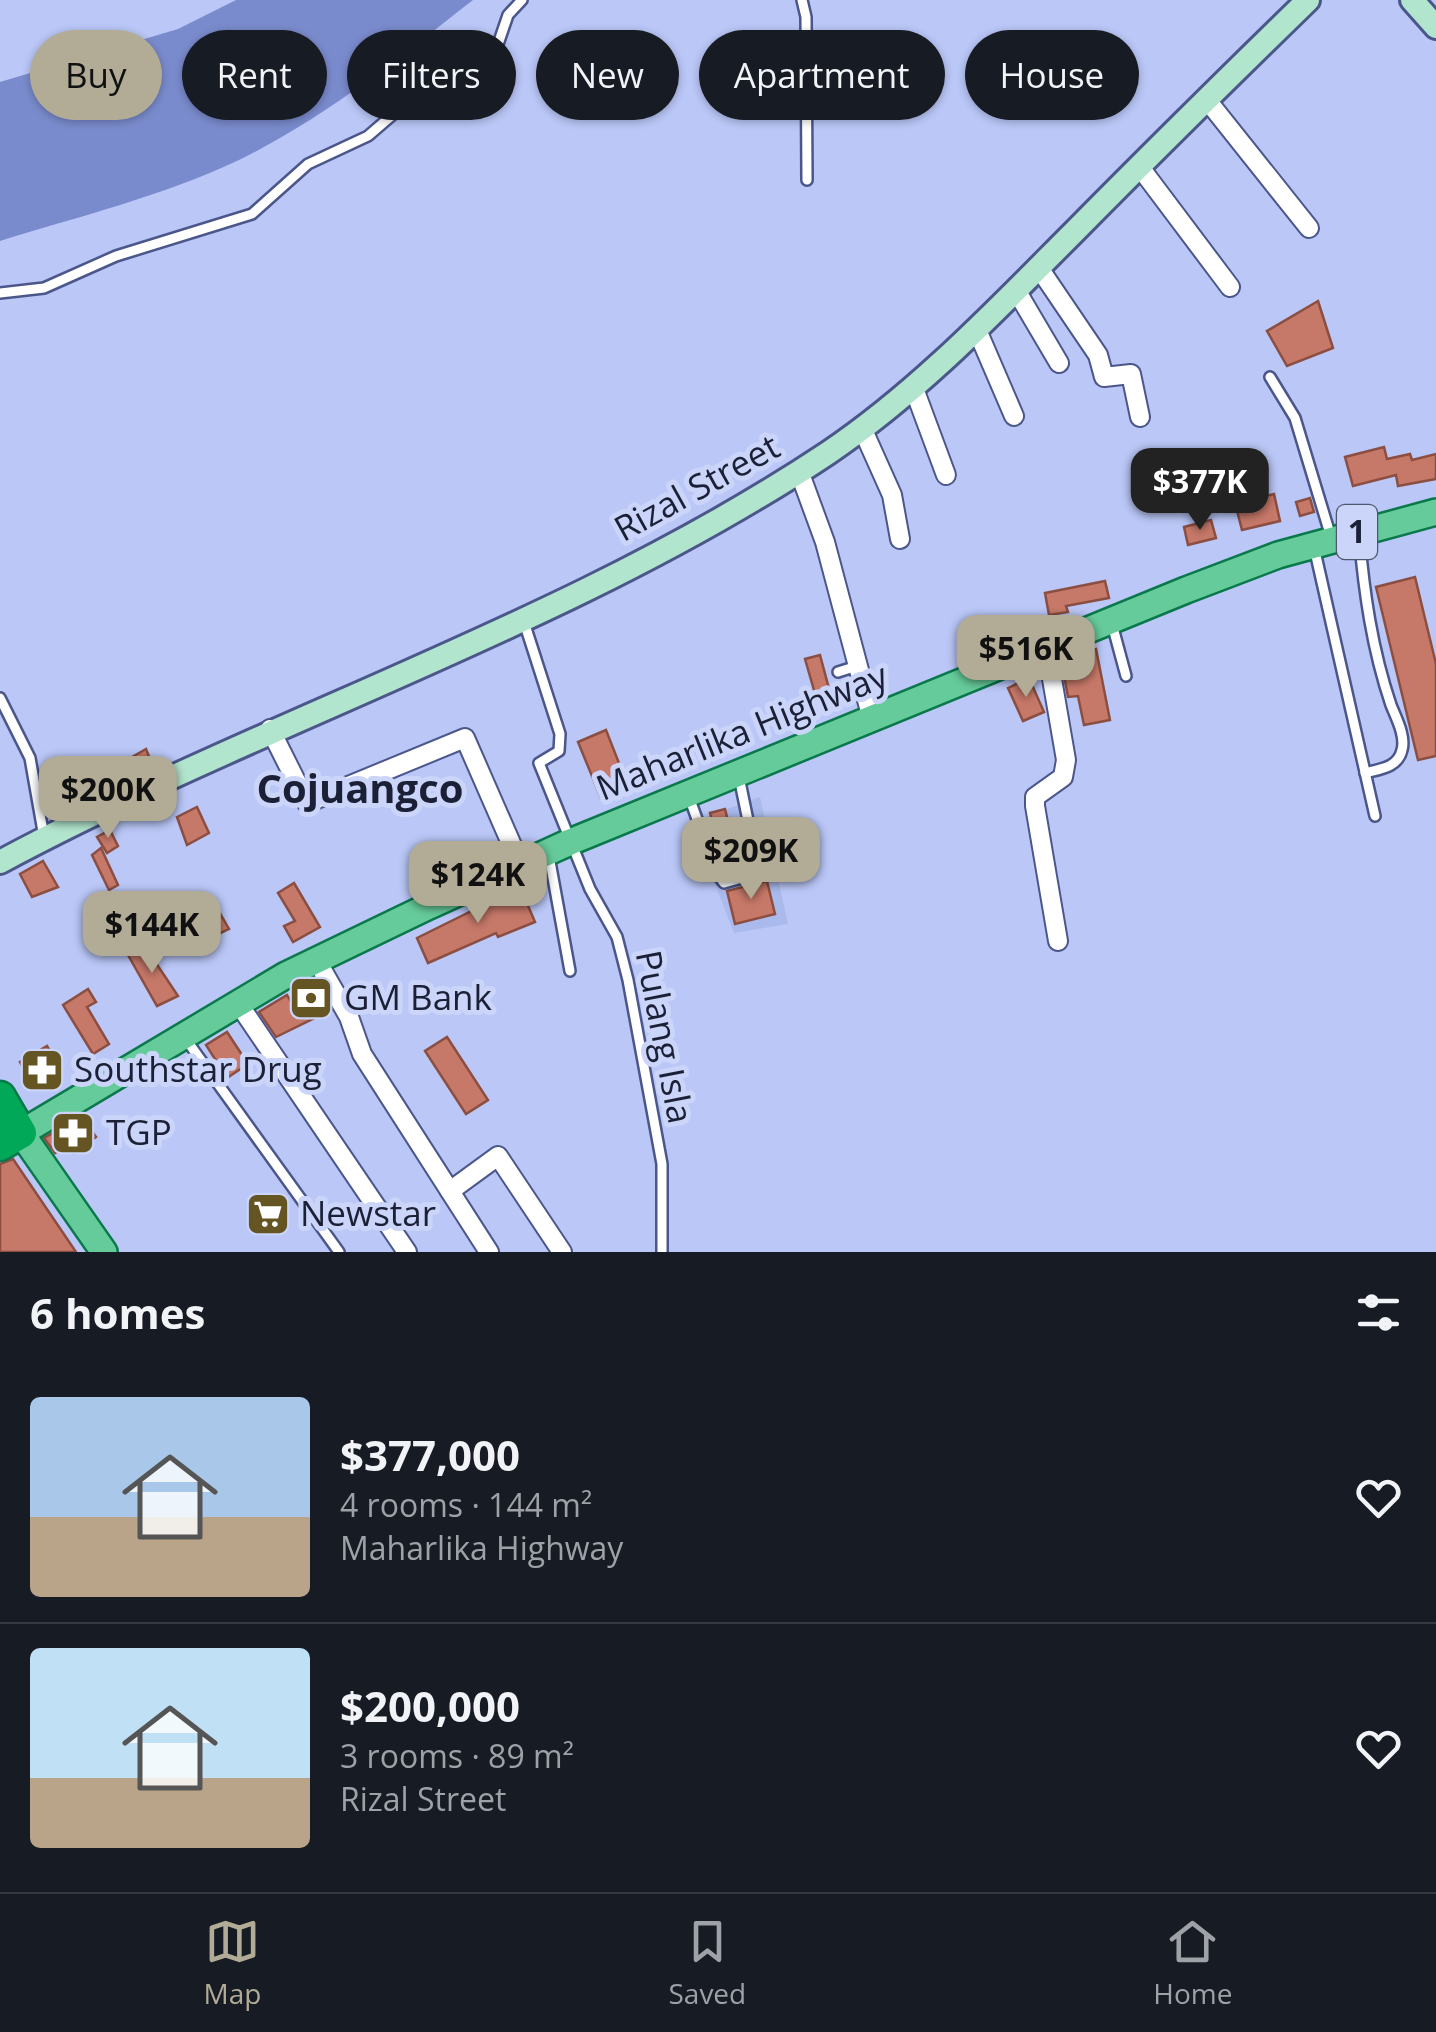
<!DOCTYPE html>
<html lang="en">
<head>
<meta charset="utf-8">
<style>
  :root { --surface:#171b24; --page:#242831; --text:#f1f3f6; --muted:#9ea1a6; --line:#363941; --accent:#b2ac97 }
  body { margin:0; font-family:"Open Sans",sans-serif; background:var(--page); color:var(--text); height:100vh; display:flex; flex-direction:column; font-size:38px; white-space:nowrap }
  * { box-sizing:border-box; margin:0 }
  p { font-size:32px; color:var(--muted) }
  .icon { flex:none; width:55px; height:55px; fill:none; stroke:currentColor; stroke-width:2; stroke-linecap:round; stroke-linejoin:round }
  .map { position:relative; height:1252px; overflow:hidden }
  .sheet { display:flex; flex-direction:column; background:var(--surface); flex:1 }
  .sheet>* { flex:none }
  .guide { position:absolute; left:30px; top:30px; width:1378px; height:90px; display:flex; gap:20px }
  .price { position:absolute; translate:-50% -85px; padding:0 22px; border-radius:20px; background:var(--accent); color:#111; font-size:32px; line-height:65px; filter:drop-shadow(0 2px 5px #0008) }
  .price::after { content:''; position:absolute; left:50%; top:60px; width:30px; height:22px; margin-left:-15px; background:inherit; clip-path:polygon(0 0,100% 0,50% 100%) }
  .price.current { background:#222; color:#fff }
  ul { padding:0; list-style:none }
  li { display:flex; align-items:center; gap:30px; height:250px; padding:0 30px }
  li+li { border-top:2px solid var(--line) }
  li span { display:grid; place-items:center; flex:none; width:280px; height:200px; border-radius:10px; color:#555 }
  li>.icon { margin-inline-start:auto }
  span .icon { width:120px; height:120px; fill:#fffc; stroke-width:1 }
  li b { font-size:42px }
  h2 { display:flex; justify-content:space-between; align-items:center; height:120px; padding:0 30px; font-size:42px }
  .pill { padding:0 35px; border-radius:45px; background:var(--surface); box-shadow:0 2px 8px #0004; font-size:35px; line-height:90px }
  .pill.current { background:var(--accent); color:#111 }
  .tabs { display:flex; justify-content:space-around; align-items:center; height:140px; border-top:2px solid var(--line); background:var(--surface); font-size:28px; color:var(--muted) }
  .tabs a { display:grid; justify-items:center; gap:5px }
  .tabs .current { color:var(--accent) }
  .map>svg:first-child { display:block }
</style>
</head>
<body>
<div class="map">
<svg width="1436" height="1252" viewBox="0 0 1436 1252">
  <rect width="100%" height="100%" fill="#bac7f7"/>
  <!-- built -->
  <polygon fill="#abbaed" points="760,797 788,924 734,933 691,822"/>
  <!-- water -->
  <path fill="#7a8bcd" d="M236 0H473C400 57 323 119 239 160 163 196 80 216 0 241V82L178 29Z"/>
  <!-- building -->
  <g fill="#c77969" stroke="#8b4e41" stroke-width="2.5">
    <polygon points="1318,301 1333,348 1287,366 1267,331"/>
    <polygon points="1384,447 1387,459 1410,454 1412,460 1436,454 1436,479 1398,486 1396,475 1353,486 1345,457"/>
    <polygon points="1274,494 1280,521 1242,530 1235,503"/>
    <polygon points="1310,498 1314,512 1300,516 1296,502"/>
    <polygon points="1211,520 1216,538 1188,545 1184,527"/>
    <polygon points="1415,577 1436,664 1436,756 1418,760 1376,587"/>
    <polygon points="1105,581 1109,598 1066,606 1068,612 1049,615 1045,593"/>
    <polygon points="1001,617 1010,639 968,655 959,633"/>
    <polygon points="1096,649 1110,720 1084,725 1078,696 1068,697 1061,660"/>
    <polygon points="820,655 832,700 818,704 805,659"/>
    <polygon points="1029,678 1044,712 1023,721 1008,688"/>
    <polygon points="606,730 624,776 646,766 654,781 601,798 578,742"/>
    <polygon points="146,749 154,769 130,781 125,761"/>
    <polygon points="70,758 92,799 73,808 54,768"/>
    <polygon points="197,807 209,833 187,845 177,817"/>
    <polygon points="725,809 739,864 724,868 710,813"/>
    <polygon points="110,830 118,846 107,853 97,837"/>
    <polygon points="101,848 118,885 109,890 92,855"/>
    <polygon points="43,861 58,887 32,897 20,874"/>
    <polygon points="767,881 775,914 735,924 727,891"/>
    <polygon points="294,883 320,927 293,942 284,926 295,921 278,893"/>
    <polygon points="520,887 535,922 498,937 496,933 428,963 417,938"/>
    <polygon points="210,896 229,929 208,939 191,906"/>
    <polygon points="121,898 129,911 114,920 107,905"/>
    <polygon points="144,945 178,996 157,1006 128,955"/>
    <polygon points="317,986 331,1010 276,1037 259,1012 287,995 291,1002"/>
    <polygon points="88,989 96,1002 87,1007 109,1044 93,1054 63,1005"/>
    <polygon points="227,1032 248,1064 227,1078 206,1045"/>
    <polygon points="447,1037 488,1100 466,1114 425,1051"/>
    <polygon points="47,1046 61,1069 33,1085 20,1062"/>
    <polygon points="82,1117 96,1137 74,1153 68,1145 55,1153 44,1138"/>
    <polygon points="13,1159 76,1252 0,1252 0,1164"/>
  </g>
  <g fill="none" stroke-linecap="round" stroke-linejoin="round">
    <!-- lane casing -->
    <g stroke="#4b578b" stroke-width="14">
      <g id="lane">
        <polyline points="802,0 806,17 807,180"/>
        <polyline points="0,293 44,288 116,256 252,214 308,164 368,136 419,92 454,84 493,59 508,15 522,0"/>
        <polyline points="1270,377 1295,418 1331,537"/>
        <path d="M1359 534C1364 592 1372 649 1391 705 1396 718 1406 736 1402 750 1398 768 1379 769 1365 773"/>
        <polyline points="1314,547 1375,816"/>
        <polyline points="524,622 560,734 559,751 539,763 590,889 617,937 628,980 662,1164 662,1252"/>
        <polyline points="1112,624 1126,676"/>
        <polyline points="838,672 857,666"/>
        <polyline points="0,698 30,758 44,837"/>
        <polyline points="689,797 717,874 724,883 753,875 758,869 739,777"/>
        <polyline points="549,856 570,971"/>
        <polyline points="185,1038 339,1252"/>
      </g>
    </g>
    <!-- street casing -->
    <g stroke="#4b578b" stroke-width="22">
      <g id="street">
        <polyline points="1207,100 1309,228"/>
        <polyline points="1139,166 1230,287"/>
        <polyline points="1039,268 1098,355 1104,377 1131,374 1140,417"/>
        <polyline points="1016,290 1059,363"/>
        <polyline points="977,330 1014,416"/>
        <polyline points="913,386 946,475"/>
        <polyline points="862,428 892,495 900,539"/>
        <polyline points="799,471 825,542 872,719"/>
        <polyline points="1047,650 1066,760 1063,777 1035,797 1035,806 1058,941"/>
        <polyline points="270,729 307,803 465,738 521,866"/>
        <polyline points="317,961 349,1017 362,1054 489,1252"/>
        <polyline points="238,1003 407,1252"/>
        <polyline points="450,1191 498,1156 562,1252"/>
      </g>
    </g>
    <!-- secondary casing -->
    <g stroke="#4b578b" stroke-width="28">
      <g id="secondary">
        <polyline points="1412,0 1436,27"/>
        <path d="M0 862C271 717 571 624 828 453 920 391 998 308 1076 230 1153 152 1230 76 1308 0"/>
      </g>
    </g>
    <!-- primary casing -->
    <g stroke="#09784b" stroke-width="30">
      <polyline id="primary" points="104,1252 21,1133 286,975 429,906 570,842 1186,590 1278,555 1436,512"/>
    </g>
    <!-- highway casing -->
    <g stroke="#09784b" stroke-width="35">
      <polyline id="highway" points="0,1097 21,1133 0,1145"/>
    </g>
    <!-- lane -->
    <use href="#lane" stroke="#fff" stroke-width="9"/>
    <!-- street -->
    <use href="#street" stroke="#fff" stroke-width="18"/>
    <!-- secondary -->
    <use href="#secondary" stroke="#b2e5cd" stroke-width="22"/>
    <!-- primary -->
    <use href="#primary" stroke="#66cb9a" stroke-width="25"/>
    <!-- highway -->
    <use href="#highway" stroke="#00a857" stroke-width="30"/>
  </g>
  <!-- icons -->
  <defs>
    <g id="bank-square" transform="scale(2.25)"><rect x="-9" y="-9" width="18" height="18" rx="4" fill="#645522" stroke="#cad5f9"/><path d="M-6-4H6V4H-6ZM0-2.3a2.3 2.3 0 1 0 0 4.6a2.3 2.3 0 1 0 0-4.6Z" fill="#fff"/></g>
    <g id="pharmacy-square" transform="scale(2.25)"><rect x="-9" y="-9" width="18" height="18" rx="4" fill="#645522" stroke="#cad5f9"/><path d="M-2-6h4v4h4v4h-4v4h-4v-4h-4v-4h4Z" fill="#fff"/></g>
    <g id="supermarket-square" transform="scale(2.25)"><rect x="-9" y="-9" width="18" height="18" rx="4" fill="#645522" stroke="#cad5f9"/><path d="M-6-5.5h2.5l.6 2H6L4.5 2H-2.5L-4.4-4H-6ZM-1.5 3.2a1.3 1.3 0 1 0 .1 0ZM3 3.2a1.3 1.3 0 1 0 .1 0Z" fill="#fff"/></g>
  </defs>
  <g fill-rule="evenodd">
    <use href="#bank-square" x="311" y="998"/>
    <use href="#pharmacy-square" x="42" y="1070"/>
    <use href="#pharmacy-square" x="73" y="1133"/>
    <use href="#supermarket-square" x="268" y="1214"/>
  </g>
  <g text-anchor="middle" stroke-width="10" stroke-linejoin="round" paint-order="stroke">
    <!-- shield labels -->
    <rect fill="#cad5f9" stroke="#505670" stroke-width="2.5" x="1337" y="505" width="40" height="54" rx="8"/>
    <g font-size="32" font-weight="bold" fill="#1b2036">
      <text x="1357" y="543">1</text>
    </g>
    <!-- street labels -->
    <g font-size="35" fill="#1b2036" stroke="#cad5f9">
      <text transform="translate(697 488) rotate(-29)" y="12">Rizal Street</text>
      <text transform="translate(742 732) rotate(-22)" y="12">Maharlika Highway</text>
      <text transform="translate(664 1037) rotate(79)" y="12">Pulang Isla</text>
    </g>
    <!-- poi labels -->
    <g font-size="35" fill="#1b2036" stroke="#cad5f9" text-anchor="start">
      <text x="344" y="1010">GM Bank</text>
      <text x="74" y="1082">Southstar Drug</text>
      <text x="106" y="1145">TGP</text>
      <text x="300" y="1226">Newstar</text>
    </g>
    <!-- quarter labels -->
    <g font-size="40" font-weight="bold" fill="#1b2036" stroke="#cad5f9">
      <text x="360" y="803">Cojuangco</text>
    </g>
  </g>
</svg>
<b class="price current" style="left:1200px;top:533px">$377K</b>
<b class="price" style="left:1026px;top:700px">$516K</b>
<b class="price" style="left:108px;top:841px">$200K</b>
<b class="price" style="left:751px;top:902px">$209K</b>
<b class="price" style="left:478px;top:926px">$124K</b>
<b class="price" style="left:152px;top:976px">$144K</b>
<div class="guide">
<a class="pill current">Buy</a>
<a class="pill">Rent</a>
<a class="pill">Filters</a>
<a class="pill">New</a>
<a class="pill">Apartment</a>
<a class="pill">House</a>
</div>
</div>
<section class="sheet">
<h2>6 homes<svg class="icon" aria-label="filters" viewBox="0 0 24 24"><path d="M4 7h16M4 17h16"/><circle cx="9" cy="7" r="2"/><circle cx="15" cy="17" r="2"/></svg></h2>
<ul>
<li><span style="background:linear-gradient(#a9c7e8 60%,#b9a48a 0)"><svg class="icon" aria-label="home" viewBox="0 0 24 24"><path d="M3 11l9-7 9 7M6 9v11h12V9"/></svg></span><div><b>$377,000</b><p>4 rooms · 144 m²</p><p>Maharlika Highway</p></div><svg class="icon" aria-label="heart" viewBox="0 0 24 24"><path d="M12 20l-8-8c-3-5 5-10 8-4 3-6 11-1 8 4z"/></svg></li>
<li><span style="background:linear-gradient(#bfe0f5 65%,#b9a48a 0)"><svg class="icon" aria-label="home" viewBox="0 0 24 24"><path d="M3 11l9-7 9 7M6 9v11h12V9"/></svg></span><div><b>$200,000</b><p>3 rooms · 89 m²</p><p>Rizal Street</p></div><svg class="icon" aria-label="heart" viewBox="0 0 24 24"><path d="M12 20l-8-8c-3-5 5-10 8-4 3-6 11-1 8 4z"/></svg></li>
</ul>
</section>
<nav class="tabs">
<a class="current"><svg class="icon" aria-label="map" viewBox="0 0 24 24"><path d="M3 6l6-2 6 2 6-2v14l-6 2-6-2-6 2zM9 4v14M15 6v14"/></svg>Map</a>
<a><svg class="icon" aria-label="saved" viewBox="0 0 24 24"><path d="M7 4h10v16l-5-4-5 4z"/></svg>Saved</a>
<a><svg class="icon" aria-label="home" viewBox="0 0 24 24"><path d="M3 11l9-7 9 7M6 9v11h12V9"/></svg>Home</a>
</nav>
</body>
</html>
